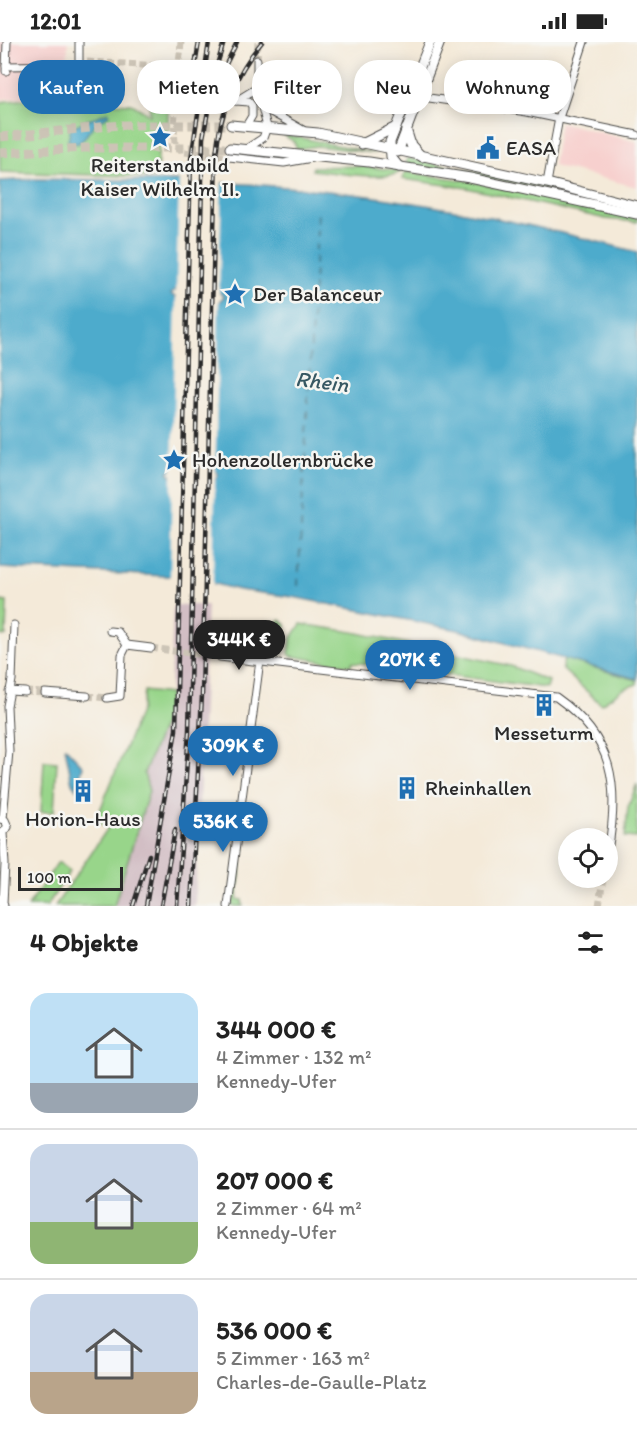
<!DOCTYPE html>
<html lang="de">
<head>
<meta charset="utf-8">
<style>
  :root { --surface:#fff; --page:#f6f6f6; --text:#222; --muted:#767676; --line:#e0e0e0; --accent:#1f6fb2 }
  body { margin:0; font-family:Itim,sans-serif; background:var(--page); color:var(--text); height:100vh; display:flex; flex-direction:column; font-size:22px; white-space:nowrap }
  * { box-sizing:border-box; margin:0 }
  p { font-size:20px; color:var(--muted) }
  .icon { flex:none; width:33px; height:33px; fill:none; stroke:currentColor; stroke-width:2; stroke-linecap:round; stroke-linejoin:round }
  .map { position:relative; height:864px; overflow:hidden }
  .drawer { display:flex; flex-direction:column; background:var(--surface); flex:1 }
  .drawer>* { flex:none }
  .hud { position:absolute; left:18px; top:18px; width:602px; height:54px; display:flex; gap:12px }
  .fabs { position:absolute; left:558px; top:786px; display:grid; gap:12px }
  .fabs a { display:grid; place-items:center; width:60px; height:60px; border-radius:50%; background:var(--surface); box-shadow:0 3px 15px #0003; font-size:30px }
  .scale { position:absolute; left:18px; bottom:15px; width:105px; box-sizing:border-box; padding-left:6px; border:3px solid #2b2b2b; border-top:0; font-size:16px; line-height:21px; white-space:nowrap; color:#2b2b2b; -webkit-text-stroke:4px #f6f6f2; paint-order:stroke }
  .price { position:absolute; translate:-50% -51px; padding:0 14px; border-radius:21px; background:var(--accent); color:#fff; font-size:20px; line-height:39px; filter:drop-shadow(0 2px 3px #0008) }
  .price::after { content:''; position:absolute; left:50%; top:36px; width:18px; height:14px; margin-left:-9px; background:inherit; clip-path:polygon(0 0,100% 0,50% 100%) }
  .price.selected { background:#222; color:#fff }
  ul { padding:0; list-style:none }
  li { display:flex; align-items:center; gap:18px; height:150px; padding:0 30px }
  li+li { border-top:2px solid var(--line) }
  li span { display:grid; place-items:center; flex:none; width:168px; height:120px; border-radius:18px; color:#555 }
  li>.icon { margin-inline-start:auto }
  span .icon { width:72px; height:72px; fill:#fffc; stroke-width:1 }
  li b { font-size:26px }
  h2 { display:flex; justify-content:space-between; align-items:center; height:72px; padding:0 30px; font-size:26px }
  .chip { padding:0 21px; border-radius:24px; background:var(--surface); box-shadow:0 3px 15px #0003; font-size:21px; line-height:54px }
  .chip.selected { background:var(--accent); color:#fff }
  .status { display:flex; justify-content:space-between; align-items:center; height:42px; padding:0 30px; background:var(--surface); direction:ltr }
  .status svg { height:16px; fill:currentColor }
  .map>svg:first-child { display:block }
</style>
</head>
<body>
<div class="status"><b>12:01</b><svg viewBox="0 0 49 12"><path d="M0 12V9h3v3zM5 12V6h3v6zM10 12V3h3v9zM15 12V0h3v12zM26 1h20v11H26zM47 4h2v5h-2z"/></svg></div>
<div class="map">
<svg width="637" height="864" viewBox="0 0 637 864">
  <rect width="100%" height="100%" fill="#f6f6f2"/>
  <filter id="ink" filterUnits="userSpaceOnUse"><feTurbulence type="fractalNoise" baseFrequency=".0167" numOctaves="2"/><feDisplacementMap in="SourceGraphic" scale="12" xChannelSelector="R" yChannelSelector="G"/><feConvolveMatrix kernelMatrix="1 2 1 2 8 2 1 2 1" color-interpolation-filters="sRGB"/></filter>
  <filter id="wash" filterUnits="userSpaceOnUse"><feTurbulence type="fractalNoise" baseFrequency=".008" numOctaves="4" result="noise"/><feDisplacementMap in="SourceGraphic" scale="24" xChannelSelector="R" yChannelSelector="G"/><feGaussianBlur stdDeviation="1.35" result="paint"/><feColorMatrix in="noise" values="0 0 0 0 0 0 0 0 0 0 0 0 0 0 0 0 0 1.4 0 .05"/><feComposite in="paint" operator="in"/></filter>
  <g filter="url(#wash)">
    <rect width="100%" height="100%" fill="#f4ead9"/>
    <!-- built -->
    <g fill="#f7d0ce">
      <polygon points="0,0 68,0 67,19 75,30 77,52 0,57"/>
      <polygon points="560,80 637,100 637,145 553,124"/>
    </g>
    <!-- industrial -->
    <polygon fill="#d2bec4" points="173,563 207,563 195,864 114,864 149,749 144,731 162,686 170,652"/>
    <!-- green -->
    <g fill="#98d58a" stroke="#62805a" stroke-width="1.5">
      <polygon points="168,47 168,91 159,91 157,135 0,130 0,60 45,55 80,55 90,60 132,62 150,73 149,57 144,50"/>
      <polygon points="282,92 375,111 317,104 297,107 294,100"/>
      <polygon points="407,116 562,148 570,151 406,122"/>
      <path d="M360 124 401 129C392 140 329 130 312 128L313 125Z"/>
      <polygon points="405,130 469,139 580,164 580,167 586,169 588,163 637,176 637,180 606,177 467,146 402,137"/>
      <polygon points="0,559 7,560 6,594 0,593"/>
      <polygon points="281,578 286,583 282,611 262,610 263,602 269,602 274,581"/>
      <polygon points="301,582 353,590 511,624 548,639 546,646 352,620 351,624 291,614 289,612 291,597"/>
      <polygon points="564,617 637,638 637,642 623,647 601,662 562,627"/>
      <polygon points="144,649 170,652 162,686 144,731 149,749 114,864 55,864 108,786 96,778 141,667"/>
      <polygon points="44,719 57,720 54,770 41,770"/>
      <polygon points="637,742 637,796 625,795 628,765"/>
      <polygon points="245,766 248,766 237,857 242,858 243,864 232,864"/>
      <polygon points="58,820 70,829 47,864 28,864"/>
    </g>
    <!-- water -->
    <g fill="#4eabcc" stroke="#3c6b7c" stroke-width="1.5" fill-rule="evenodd">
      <polygon points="108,70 109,73 93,84 82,99 77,102 68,99 71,85"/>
      <path d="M37 137C116 138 195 138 274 144 398 153 518 178 637 210V637L458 588 293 555 239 548 187 535 0 526V139ZM176 248 219 250 224 255 219 259 176 256 171 252ZM173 426 215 429 218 433 215 437 173 435 168 430Z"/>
      <polygon points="65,705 83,724 76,747 72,741"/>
    </g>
    <!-- pier -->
    <g fill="#f4ead9">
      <polygon points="179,137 222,138 219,254 176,252"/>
      <polygon points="176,252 219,255 213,544 170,537 172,431 215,433 172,430"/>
    </g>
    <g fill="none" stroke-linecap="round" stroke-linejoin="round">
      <!-- ferry -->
      <polyline stroke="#375863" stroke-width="1.5" stroke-dasharray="8 6" stroke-linecap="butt" points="298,544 318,167"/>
    </g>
  </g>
  <g filter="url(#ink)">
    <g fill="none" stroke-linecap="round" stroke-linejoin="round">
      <!-- minor-tunnel -->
      <g stroke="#ccc4b6" stroke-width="7" stroke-dasharray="7 3.5" stroke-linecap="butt">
        <polyline points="181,0 174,83 175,102 184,110 229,115"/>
        <polyline points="257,18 258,0"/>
        <polyline points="87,20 179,25"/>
        <polyline points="176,57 236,59"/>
        <polyline points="151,606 220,615"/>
        <polyline points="25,650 45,651"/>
        <polyline points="87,654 107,656"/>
        <polyline points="599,864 603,836"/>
      </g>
      <!-- major-tunnel -->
      <g stroke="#ccc4b6" stroke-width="9" stroke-dasharray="9 4.5" stroke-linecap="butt">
        <polyline points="0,95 120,83 231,83"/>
        <polyline points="0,111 84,106 230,106"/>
      </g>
      <!-- minor casing -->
      <g stroke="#494845" stroke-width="9">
        <g id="minor">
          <polyline points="6,24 79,23 79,0"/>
          <polyline points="6,29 7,0"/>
          <polyline points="415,54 527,70 637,93"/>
          <polyline points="236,59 249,60 252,64 252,74 246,84"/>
          <polyline points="236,59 257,46"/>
          <polyline points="262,65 303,88"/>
          <polyline points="554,103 559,76 584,0"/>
          <polyline points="246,107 263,96 267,85 257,46 257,18"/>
          <polyline points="229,115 284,121 312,116"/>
          <polyline points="547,141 553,108"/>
          <polyline points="110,589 118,590 127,603"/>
          <polyline points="127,603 151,606"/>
          <path d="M220 615 556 655C614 696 620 743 608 809"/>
          <polyline points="9,649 25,650"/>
          <polyline points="45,651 87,654"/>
          <polyline points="107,656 120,654 122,613 127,603"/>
          <polyline points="0,777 5,778 8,785 0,792"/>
          <polyline points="3,777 9,709 7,664 12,638 14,583"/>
          <polyline points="3,791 5,822 3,861"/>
          <polyline points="228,864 260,618"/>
        </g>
      </g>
      <!-- major casing -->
      <g stroke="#494845" stroke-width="11">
        <g id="major">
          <polyline points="231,83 318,91 547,141 637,164"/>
          <polyline points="406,87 411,103 422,115"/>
          <polyline points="362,102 396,85"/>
          <polyline points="230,106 369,120 470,136 637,172"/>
          <polyline points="398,110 440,0"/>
          <polyline points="399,125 391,115 390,100 430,0"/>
          <polyline points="0,857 3,864"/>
        </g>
      </g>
      <!-- minor -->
      <use href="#minor" stroke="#fff" stroke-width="7"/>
      <!-- major -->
      <use href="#major" stroke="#fff" stroke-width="9"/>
      <!-- rail casing -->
      <g stroke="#2b2b2b" stroke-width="4.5">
        <g id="rail">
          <polyline points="193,36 199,0"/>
          <polyline points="219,36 237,0"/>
          <polyline points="133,864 149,813"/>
          <polyline points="146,864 176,688 191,117 209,0"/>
          <polyline points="161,864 175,788"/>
          <polyline points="177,864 189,689 203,96 216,26 224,0"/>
          <path d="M191 864 202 653 216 113C220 70 234 33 262 0"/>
        </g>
      </g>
      <!-- rail -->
      <use href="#rail" stroke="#f6f6f2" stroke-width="2" stroke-dasharray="7" stroke-linecap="butt"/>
    </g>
  </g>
  <!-- icons -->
  <defs>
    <g id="sight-bare" transform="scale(1.8)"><path d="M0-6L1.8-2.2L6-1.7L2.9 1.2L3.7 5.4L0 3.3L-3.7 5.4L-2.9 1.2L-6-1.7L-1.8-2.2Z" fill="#1f6fb2" stroke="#f6f6f2" stroke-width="2.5" paint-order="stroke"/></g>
    <g id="civic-bare" transform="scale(1.8)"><path d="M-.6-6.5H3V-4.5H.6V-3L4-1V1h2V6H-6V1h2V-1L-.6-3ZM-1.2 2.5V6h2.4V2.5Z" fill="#1f6fb2" stroke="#f6f6f2" stroke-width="2.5" paint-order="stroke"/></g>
    <g id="building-bare" transform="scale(1.8)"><path d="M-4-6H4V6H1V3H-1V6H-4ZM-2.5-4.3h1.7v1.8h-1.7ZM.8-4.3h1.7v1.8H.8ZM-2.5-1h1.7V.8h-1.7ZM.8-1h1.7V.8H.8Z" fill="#1f6fb2" stroke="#f6f6f2" stroke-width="2.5" paint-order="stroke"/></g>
  </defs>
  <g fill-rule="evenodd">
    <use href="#sight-bare" x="160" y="95"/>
    <use href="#civic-bare" x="488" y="106"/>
    <use href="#sight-bare" x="235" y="252"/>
    <use href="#sight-bare" x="174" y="418"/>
    <use href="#building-bare" x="544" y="663"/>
    <use href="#building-bare" x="407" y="746"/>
    <use href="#building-bare" x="83" y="749"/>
  </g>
  <g text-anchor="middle" stroke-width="5" stroke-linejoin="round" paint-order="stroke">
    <!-- poi labels -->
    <g font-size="21" fill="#2b2b2b" stroke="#f6f6f2" text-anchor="start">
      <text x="506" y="113">EASA</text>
      <text x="160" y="130" text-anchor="middle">Reiterstandbild<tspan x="160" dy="24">Kaiser Wilhelm II.</tspan></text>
      <text x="253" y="259">Der Balanceur</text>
      <text x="192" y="425">Hohenzollernbrücke</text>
      <text x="544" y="698" text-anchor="middle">Messeturm</text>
      <text x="425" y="753">Rheinhallen</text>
      <text x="83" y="784" text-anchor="middle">Horion-Haus</text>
    </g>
    <!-- water labels -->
    <g font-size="22" font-style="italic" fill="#375863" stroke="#f6f6f2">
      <text transform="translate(322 339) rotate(7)" y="8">Rhein</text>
    </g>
  </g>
</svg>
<div class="fabs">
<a><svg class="icon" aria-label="locate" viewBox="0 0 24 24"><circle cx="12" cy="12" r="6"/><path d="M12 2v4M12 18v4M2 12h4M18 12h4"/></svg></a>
</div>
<div class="scale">100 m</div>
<b class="price selected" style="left:239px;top:629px">344K €</b>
<b class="price" style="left:410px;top:649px">207K €</b>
<b class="price" style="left:233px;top:735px">309K €</b>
<b class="price" style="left:223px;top:811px">536K €</b>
<div class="hud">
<a class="chip selected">Kaufen</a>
<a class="chip">Mieten</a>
<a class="chip">Filter</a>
<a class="chip">Neu</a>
<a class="chip">Wohnung</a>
</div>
</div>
<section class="drawer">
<h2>4 Objekte<svg class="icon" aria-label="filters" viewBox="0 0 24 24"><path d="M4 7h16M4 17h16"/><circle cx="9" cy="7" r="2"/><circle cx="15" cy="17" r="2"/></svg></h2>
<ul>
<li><span style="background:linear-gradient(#bfe0f5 75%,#9aa5b1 0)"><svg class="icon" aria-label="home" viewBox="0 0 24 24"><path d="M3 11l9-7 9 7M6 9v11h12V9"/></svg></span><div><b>344 000 €</b><p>4 Zimmer · 132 m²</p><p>Kennedy-Ufer</p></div></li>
<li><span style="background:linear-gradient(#c9d6e8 65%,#8fb573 0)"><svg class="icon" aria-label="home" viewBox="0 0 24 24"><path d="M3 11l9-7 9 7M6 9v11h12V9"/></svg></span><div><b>207 000 €</b><p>2 Zimmer · 64 m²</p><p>Kennedy-Ufer</p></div></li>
<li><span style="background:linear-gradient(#c9d6e8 65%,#b9a48a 0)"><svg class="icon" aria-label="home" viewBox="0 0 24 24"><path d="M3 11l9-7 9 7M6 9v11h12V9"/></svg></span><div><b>536 000 €</b><p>5 Zimmer · 163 m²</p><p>Charles-de-Gaulle-Platz</p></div></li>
</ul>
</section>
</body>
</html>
